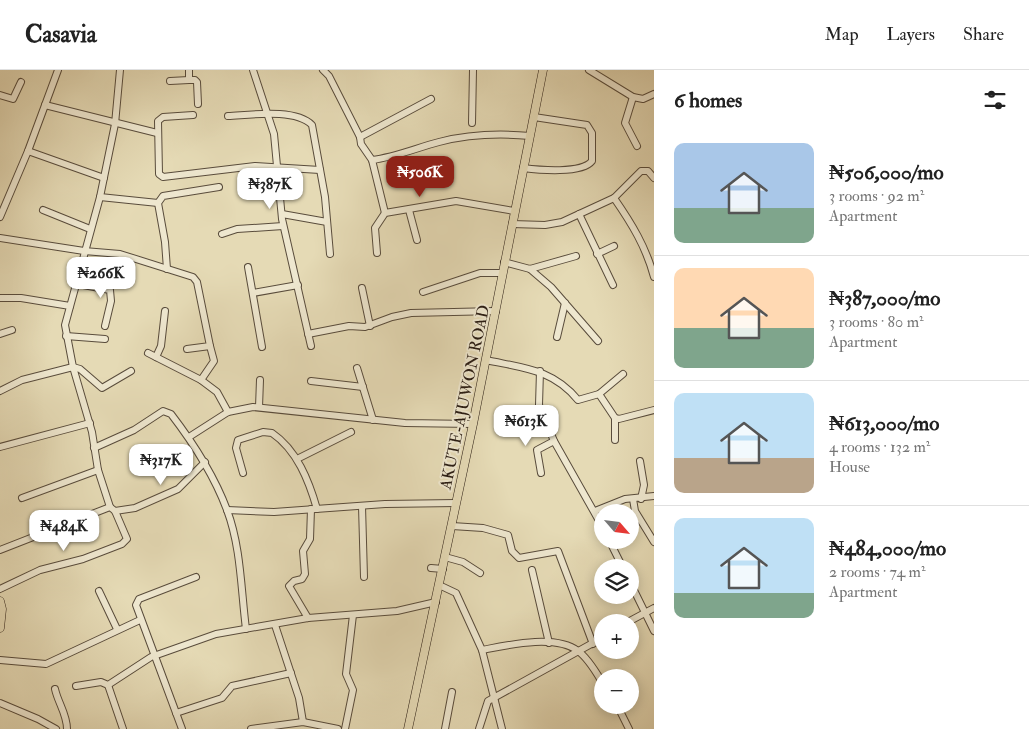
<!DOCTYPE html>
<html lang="en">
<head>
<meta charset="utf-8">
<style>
  :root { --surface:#fff; --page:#f2f2f2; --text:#222; --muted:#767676; --line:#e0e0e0; --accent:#8f2418 }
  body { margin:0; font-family:"IM FELL Double Pica",serif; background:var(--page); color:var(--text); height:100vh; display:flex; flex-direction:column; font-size:19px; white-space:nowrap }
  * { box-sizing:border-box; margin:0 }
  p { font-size:16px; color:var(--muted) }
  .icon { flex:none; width:28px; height:28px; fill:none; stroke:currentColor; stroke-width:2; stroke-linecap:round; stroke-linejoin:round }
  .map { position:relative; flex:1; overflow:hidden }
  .side { display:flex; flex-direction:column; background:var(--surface); width:375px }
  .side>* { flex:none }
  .needle { width:32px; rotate:118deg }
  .tools { position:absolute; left:594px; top:434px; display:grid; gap:10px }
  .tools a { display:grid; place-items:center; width:45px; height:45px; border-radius:50%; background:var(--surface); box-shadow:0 2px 12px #0003; font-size:25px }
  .price { position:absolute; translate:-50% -42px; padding:0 11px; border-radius:10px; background:#fff; color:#222; font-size:16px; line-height:32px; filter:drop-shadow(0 1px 2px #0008) }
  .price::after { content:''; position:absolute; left:50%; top:30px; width:15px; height:11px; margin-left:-8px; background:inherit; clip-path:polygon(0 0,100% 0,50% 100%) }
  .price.active { background:var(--accent); color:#fff }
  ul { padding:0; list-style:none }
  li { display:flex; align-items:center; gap:15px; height:125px; padding:0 20px }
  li+li { border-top:1px solid var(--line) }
  li span { display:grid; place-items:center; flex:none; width:140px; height:100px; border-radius:10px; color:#555 }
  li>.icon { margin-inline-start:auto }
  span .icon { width:60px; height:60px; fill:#fffc; stroke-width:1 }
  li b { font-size:21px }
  h2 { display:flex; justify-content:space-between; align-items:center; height:60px; padding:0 20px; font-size:21px }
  header { display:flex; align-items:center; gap:30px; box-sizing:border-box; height:70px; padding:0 25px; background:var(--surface); border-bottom:1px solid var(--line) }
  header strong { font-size:24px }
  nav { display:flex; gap:28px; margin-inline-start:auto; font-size:18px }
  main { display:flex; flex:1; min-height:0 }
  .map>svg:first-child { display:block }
</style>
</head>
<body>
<header>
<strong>Casavia</strong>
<nav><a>Map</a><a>Layers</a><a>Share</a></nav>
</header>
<main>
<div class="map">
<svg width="654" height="659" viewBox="0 0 654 659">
  <rect width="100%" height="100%" fill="#e5dab5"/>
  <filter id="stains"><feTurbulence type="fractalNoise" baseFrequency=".004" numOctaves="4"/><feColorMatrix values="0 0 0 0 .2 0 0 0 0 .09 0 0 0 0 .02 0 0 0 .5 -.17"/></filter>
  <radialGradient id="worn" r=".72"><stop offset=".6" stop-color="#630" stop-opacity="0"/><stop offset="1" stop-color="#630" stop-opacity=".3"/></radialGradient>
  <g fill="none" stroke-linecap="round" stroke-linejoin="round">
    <!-- minor casing -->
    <g stroke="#594c3c" stroke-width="8">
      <g id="minor">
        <polyline points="189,0 189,10 195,10 197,12 198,34"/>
        <polyline points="253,0 274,64 282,149 311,276"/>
        <polyline points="323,0 329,6 360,67 361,74 372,90 385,143"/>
        <polyline points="589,0 633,27 643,29 654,24"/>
        <polyline points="170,11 189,10"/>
        <polyline points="0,25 13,29 21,12"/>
        <polyline points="633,27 625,53 637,76"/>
        <polyline points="45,35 157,63"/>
        <polyline points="193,45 163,47 158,51 159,104 163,107 255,96 320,100"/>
        <path d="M228 46C250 45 295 38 312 55L325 127 330 184"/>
        <polyline points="472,53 473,0"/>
        <polyline points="360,67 431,29"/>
        <polyline points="28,81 104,108"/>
        <path d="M372 90C396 87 416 78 439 72 470 64 498 63 530 66"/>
        <path d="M523 98C539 100 582 104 592 91V63L587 55 534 47"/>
        <polyline points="100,127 158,133"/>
        <path d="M614 128C632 154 646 177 654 207"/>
        <polyline points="43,140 90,159"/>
        <polyline points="409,140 417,170"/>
        <polyline points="282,144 327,152"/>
        <polyline points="579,144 613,215"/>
        <polyline points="0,147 28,81 58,0"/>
        <polyline points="512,154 545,155 562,152 614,128 641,101 648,101 654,108"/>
        <polyline points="222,164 237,159 283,156"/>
        <polyline points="0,168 84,181 120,184 193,207 197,212 210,276 187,279"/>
        <polyline points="377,183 375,158 385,143 456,131 514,141"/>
        <polyline points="597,184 614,176"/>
        <polyline points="504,192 530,199 576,186"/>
        <polyline points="248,197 262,277"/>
        <polyline points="167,199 165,172 158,133 163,126 219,117"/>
        <polyline points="530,199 551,217 598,271"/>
        <polyline points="78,214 110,220 111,231 105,256"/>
        <polyline points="362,218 370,256"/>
        <polyline points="423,222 480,203 502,203"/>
        <polyline points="253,223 298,215"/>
        <polyline points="0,228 21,228 70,236"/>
        <polyline points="0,264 12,260"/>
        <polyline points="308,264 349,256 365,257 392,247 411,243 496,241"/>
        <polyline points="66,266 105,269"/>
        <polyline points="557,267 565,233"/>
        <polyline points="148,283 201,310 217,322 228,342"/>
        <polyline points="156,287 161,276 165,241"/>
        <path d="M486 290C523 298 553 299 578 330L599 324 623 304"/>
        <polyline points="357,298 373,350"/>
        <polyline points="540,301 539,335 554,371 602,456"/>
        <polyline points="201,310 214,291 210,276"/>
        <polyline points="311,311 363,317"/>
        <polyline points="0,321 22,310 73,297 80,299 102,318 131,301"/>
        <polyline points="599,324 615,348 619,349 654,340"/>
        <polyline points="259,337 260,310"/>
        <polyline points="189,367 228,342 253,337 405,353 473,354"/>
        <polyline points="615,370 615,348"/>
        <polyline points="0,377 90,353"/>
        <path d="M94 378 134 360 163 341 171 344C194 374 214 405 227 440 241 477 241 520 246 559"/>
        <polyline points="297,389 351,362"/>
        <polyline points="640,391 644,415 641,429"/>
        <path d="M243 403 236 378 238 370 263 362 272 363C297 380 309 411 317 439"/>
        <polyline points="541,403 537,380 554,371"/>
        <polyline points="22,428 98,400"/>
        <polyline points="633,429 635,441 654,472"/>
        <polyline points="362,436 364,507"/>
        <polyline points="110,437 98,400 92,362 73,297 65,255 100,127 115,54 120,0"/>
        <polyline points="227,440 274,442 385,434 456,433"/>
        <polyline points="115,441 135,438 178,419 205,392"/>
        <polyline points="595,441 625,429 654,426"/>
        <polyline points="452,456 483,458 508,465 512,481 519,488 558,481 593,574"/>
        <polyline points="609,470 623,498"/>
        <polyline points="0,480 110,437 115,441 127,469 122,474 83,489 40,500 0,519"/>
        <polyline points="445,487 463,492 480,503"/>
        <polyline points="431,498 443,499"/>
        <polyline points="532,500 549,573"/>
        <polyline points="630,512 654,561"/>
        <polyline points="439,515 456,523 482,580 502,659"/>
        <polyline points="99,521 117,559"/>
        <polyline points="308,548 289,516 294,511 302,509 305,504 303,481 310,469 311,439"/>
        <polyline points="628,552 654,538"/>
        <polyline points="275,555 299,628 303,652"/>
        <path d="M482 580C508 575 555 564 578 581 588 588 596 602 602 612"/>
        <polyline points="0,590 46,594 140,550"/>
        <polyline points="108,615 123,659"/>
        <polyline points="76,616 101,612 108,615 151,587 216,564 308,548 397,541 436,532"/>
        <path d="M55 619C58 633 67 644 67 659"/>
        <polyline points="0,633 38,649 56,659"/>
        <polyline points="617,635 629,659"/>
        <polyline points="176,643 222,628 232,616 291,603"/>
        <polyline points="182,659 136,535 139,529 196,507"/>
        <polyline points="251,659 303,652 338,659"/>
        <polyline points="345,659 353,620 346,604 353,545"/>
        <polyline points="445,659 452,622"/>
        <polyline points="479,659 488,631 602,568"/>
      </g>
    </g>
    <!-- major casing -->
    <g stroke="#2a1d14" stroke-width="9">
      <g id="major">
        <polyline points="0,531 2,539 0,558"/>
        <polyline points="408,659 473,354 543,0"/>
      </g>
    </g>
    <!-- minor -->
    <use href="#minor" stroke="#eee7cf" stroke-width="6"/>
    <!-- major -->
    <use href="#major" stroke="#e5dab5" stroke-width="8"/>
  </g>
  <g text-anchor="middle" stroke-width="4" stroke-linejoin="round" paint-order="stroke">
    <!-- street labels -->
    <g font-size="16" fill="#2a1d14" stroke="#eee7cf">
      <text transform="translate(464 327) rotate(-78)" y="6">AKUTE-AJUWON ROAD</text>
    </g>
  </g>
  <rect width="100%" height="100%" filter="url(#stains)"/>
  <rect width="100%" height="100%" fill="url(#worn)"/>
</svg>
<div class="tools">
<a><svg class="needle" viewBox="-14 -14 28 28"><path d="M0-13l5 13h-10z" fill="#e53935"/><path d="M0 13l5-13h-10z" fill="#767676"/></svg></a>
<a><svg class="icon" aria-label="layers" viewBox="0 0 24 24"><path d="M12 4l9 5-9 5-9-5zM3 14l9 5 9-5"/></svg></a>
<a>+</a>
<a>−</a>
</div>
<b class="price active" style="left:420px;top:128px">₦506K</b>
<b class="price" style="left:270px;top:140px">₦387K</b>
<b class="price" style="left:101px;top:229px">₦266K</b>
<b class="price" style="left:526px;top:377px">₦613K</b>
<b class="price" style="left:161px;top:416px">₦317K</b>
<b class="price" style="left:64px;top:482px">₦484K</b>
</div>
<section class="side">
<h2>6 homes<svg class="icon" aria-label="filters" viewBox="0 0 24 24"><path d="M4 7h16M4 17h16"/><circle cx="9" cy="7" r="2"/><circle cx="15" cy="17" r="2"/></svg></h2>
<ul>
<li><span style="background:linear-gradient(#a9c7e8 65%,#7fa58c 0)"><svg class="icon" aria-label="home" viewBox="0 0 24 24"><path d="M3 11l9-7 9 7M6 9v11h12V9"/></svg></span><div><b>₦506,000/mo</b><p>3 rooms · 92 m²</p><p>Apartment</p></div></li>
<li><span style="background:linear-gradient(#ffd9b3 60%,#7fa58c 0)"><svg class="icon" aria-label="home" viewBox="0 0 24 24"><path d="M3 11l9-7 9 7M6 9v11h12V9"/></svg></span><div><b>₦387,000/mo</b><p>3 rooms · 80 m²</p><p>Apartment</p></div></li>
<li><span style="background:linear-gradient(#bfe0f5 65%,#b9a48a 0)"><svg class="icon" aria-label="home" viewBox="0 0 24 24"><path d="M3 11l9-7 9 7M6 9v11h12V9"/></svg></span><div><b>₦613,000/mo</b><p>4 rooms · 132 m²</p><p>House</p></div></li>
<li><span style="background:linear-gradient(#bfe0f5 75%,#7fa58c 0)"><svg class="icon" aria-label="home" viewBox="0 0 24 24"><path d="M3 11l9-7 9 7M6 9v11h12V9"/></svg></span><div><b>₦484,000/mo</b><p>2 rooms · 74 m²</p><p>Apartment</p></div></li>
</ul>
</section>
</main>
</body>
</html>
